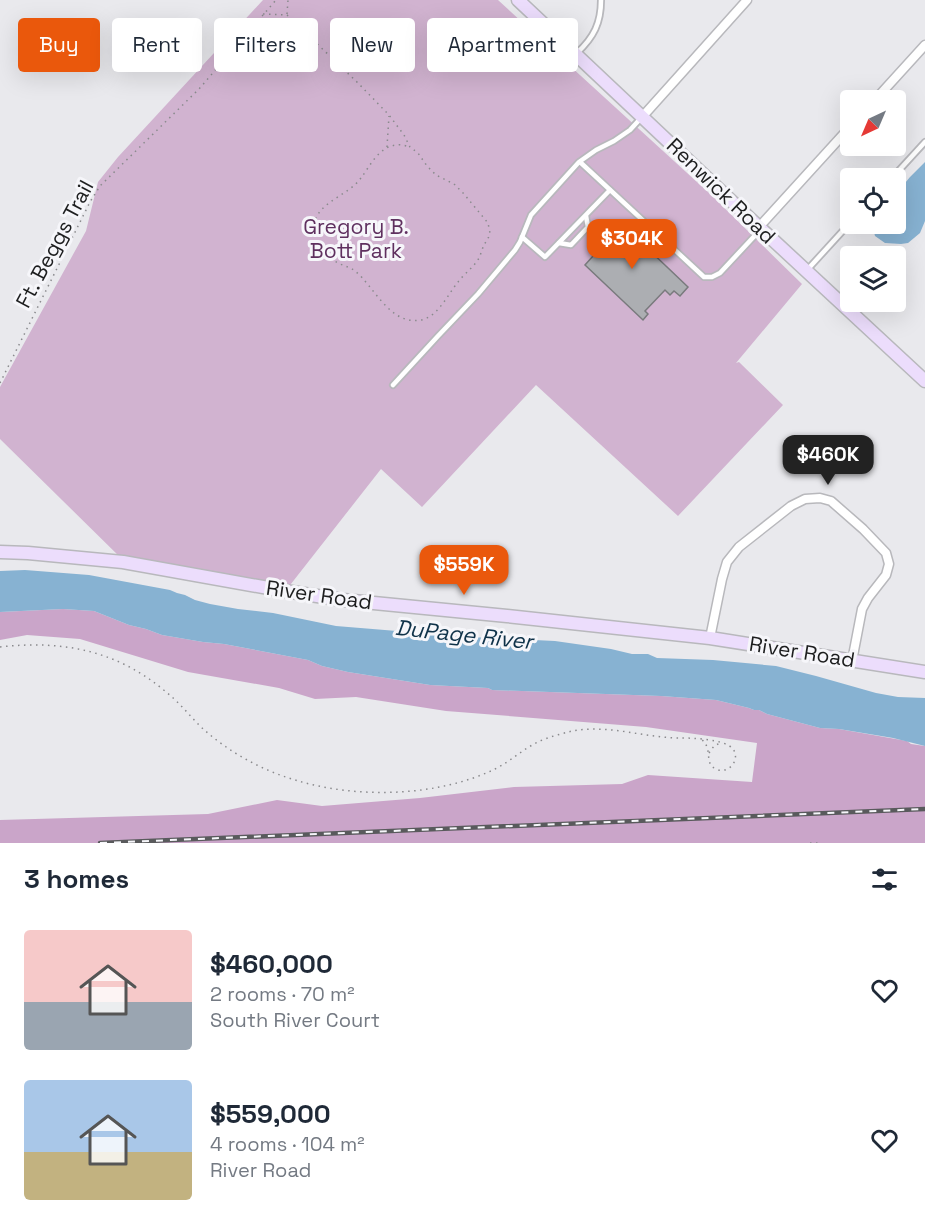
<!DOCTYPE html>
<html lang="en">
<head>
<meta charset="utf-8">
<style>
  :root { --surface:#fff; --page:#f2f2f3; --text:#1f2937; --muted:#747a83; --accent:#ea580c }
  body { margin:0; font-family:"Space Grotesk",sans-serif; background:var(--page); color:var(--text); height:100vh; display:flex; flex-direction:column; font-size:22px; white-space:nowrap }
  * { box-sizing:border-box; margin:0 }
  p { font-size:20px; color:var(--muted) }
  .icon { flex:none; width:33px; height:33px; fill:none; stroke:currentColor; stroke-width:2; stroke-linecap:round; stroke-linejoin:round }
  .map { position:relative; height:843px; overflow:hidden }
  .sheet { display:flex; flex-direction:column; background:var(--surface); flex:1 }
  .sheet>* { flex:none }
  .hud { position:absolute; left:18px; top:18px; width:600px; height:54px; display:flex; gap:12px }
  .needle { width:39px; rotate:224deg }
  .controls { position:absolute; left:840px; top:90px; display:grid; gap:12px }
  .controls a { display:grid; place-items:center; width:66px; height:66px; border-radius:6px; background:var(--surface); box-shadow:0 6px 24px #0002; font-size:30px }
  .price { position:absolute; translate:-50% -51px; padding:0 14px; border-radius:12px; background:var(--accent); color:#fff; font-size:20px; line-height:39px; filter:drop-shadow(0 2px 3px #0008) }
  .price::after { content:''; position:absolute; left:50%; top:36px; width:18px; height:14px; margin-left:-9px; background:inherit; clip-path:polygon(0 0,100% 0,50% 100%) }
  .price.selected { background:#222; color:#fff }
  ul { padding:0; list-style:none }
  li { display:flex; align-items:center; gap:18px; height:150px; padding:0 24px }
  li span { display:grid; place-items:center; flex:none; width:168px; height:120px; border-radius:6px; color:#555 }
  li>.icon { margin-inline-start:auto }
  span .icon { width:72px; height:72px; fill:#fffc; stroke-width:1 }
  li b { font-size:26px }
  h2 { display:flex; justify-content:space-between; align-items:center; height:72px; padding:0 24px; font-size:26px }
  .chip { padding:0 21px; border-radius:6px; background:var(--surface); box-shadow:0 6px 24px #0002; font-size:21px; line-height:54px }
  .chip.selected { background:var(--accent); color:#fff }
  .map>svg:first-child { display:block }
</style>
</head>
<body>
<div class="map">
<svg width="925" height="843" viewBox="0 0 925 843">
  <rect width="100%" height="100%" fill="#e9e9ed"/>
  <!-- green -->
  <polygon fill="#d1b3d0" points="263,0 498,0 709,193 802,284 736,363 739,362 783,405 678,516 536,385 422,507 381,469 287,589 124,561 0,439 0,387 86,231 98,182 118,157"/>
  <!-- forest -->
  <polygon fill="#caa5c9" points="63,609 94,611 129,625 146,629 162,635 203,642 224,644 308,660 322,666 348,672 430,685 488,688 492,690 661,696 716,700 749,708 754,710 759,710 767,714 820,728 839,729 907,741 911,744 925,746 925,843 0,843 0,820 208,814 277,800 322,806 420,798 514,787 622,784 648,775 752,782 757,743 646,727 446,711 356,697 315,699 279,688 188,672 80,639 27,635 0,640 0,612"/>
  <!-- water -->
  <g fill="#87b2d2">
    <polygon points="925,162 925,221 920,233 908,243 901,244 885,243 875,236 873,228 874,224 896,224 896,194 910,177"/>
    <polygon points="25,570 89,575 170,590 177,593 185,595 195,600 210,604 238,609 273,613 336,626 470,637 555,641 611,649 632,654 648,654 657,658 713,660 776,666 816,676 876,693 898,697 925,698 925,746 893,738 839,729 820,728 767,714 759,710 754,710 749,708 716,700 661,696 492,690 488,688 430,685 348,672 322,666 308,660 224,644 203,642 162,635 146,629 129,625 94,611 63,609 0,612 0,571"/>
  </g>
  <!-- building -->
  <polygon fill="#acaeb2" stroke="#797a7d" stroke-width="1.5" points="620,224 635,238 637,236 647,246 646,247 688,287 680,296 674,291 670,295 665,290 645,311 648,314 643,320 585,265 602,246 596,240 609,226 614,230"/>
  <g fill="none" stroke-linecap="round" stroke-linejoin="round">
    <!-- lane casing -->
    <g stroke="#b8b8bc" stroke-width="8">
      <g id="lane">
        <path d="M577 53C594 37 601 23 601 0"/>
        <polyline points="580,162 704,277 712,277 720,273 761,229"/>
        <polyline points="892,178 925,142"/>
        <polyline points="522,237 545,257 610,190"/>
        <polyline points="559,243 571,245 588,227 586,216"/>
        <polyline points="808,269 850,223"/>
        <polyline points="393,385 438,336 478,294 515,250 520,242 531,215 579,162 596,150 614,141 630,130 641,118"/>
      </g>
    </g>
    <!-- street casing -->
    <g stroke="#b8b8bc" stroke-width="11">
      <g id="street">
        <polyline points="875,100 925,45"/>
        <polyline points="643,116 747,0"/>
        <polyline points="759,227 850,127"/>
        <polyline points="710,638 722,579 727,562 739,547 791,506 805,499 820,498 831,501 863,529 886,553 889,564 886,575 868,598 862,609 852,661"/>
      </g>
    </g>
    <!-- secondary casing -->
    <g stroke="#b8b8bc" stroke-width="15">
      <g id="secondary">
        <polyline points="518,0 759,227 925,381"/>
        <polyline points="0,552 28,553 123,562 285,591 343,600 507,616 710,638 925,672"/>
      </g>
    </g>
    <!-- path -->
    <g stroke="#8a8a8d" stroke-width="1.5" stroke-dasharray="1.5 4.5" stroke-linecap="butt">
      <path d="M263 14 287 15 358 83 389 115 404 135 410 147 418 153 427 166 436 175 454 184 464 194 488 223 490 233C489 238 486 241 484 245 482 249 481 254 479 258 474 267 464 274 458 282 448 294 438 317 421 320 390 326 374 286 355 271 350 267 344 266 338 263 332 260 325 255 320 250 314 243 312 233 314 224 319 201 348 196 361 178 370 166 379 146 397 145 401 144 406 146 410 147"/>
      <polyline points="287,14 288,0"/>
      <polyline points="387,147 389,116"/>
      <polyline points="0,383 90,202 100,186 199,89 276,0"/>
      <path d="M0 647C62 640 117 650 166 692 179 702 189 715 201 727 227 751 261 770 295 780 357 799 437 797 495 769 511 761 523 749 538 742 548 737 561 734 572 731 609 724 644 738 681 738 693 738 725 739 733 749 741 760 728 775 716 769 703 763 714 749 701 739"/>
      <polyline points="709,753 714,746 720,743"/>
      <polyline points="810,843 822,843"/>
    </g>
    <!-- lane -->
    <use href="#lane" stroke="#fff" stroke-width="4.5"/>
    <!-- street -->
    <use href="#street" stroke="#fff" stroke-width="8"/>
    <!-- secondary -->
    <use href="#secondary" stroke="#ecddfc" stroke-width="12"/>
    <!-- rail casing -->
    <g stroke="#595a5c" stroke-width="4.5">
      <polyline id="rail" points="100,843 925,809"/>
    </g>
    <!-- rail -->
    <use href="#rail" stroke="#f6f6fa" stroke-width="2" stroke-dasharray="7" stroke-linecap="butt"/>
  </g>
  <g text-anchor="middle" stroke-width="6" stroke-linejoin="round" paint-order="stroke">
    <!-- street labels -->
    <g font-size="21" fill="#1d1e1f" stroke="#f6f6fa">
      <text transform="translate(721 191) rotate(44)" y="7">Renwick Road</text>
      <text transform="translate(55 244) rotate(-62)" y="7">Ft. Beggs Trail</text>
      <text transform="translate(319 595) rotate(8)" y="7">River Road</text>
      <text transform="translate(802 652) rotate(9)" y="7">River Road</text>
    </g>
    <!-- park labels -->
    <g font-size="21" fill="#5f305f" stroke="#f6f6fa">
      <text x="356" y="234">Gregory B.<tspan x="356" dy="24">Bott Park</tspan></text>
    </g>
    <!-- water labels -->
    <g font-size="22" font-style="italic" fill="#0f3249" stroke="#f6f6fa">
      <text transform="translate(464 634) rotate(6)" y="8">DuPage River</text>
    </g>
  </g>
</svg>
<div class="controls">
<a><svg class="needle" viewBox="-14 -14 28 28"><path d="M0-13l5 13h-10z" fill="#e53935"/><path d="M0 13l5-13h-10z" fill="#747a83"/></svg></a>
<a><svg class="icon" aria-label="locate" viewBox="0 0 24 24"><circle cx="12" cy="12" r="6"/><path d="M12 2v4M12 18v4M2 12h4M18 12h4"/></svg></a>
<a><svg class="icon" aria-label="layers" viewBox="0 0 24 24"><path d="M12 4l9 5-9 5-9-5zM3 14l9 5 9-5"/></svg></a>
</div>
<b class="price" style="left:632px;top:270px">$304K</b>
<b class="price selected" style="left:828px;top:486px">$460K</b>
<b class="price" style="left:464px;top:596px">$559K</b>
<div class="hud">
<a class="chip selected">Buy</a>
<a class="chip">Rent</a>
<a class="chip">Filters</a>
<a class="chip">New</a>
<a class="chip">Apartment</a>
</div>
</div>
<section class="sheet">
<h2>3 homes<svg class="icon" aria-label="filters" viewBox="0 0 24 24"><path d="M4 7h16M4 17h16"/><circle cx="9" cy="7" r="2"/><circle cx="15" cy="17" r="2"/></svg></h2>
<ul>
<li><span style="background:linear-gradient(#f6c9c9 60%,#9aa5b1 0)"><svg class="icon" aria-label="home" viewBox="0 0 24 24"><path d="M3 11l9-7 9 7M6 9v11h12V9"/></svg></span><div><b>$460,000</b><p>2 rooms · 70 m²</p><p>South River Court</p></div><svg class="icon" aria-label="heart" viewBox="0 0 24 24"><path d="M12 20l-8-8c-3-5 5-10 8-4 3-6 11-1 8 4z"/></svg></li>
<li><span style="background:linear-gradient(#a9c7e8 60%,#c2b280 0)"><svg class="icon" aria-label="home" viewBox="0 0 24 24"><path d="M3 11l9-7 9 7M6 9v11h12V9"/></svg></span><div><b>$559,000</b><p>4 rooms · 104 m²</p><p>River Road</p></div><svg class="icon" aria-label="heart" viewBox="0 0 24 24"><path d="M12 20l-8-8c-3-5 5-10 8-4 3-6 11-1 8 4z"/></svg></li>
</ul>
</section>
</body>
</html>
